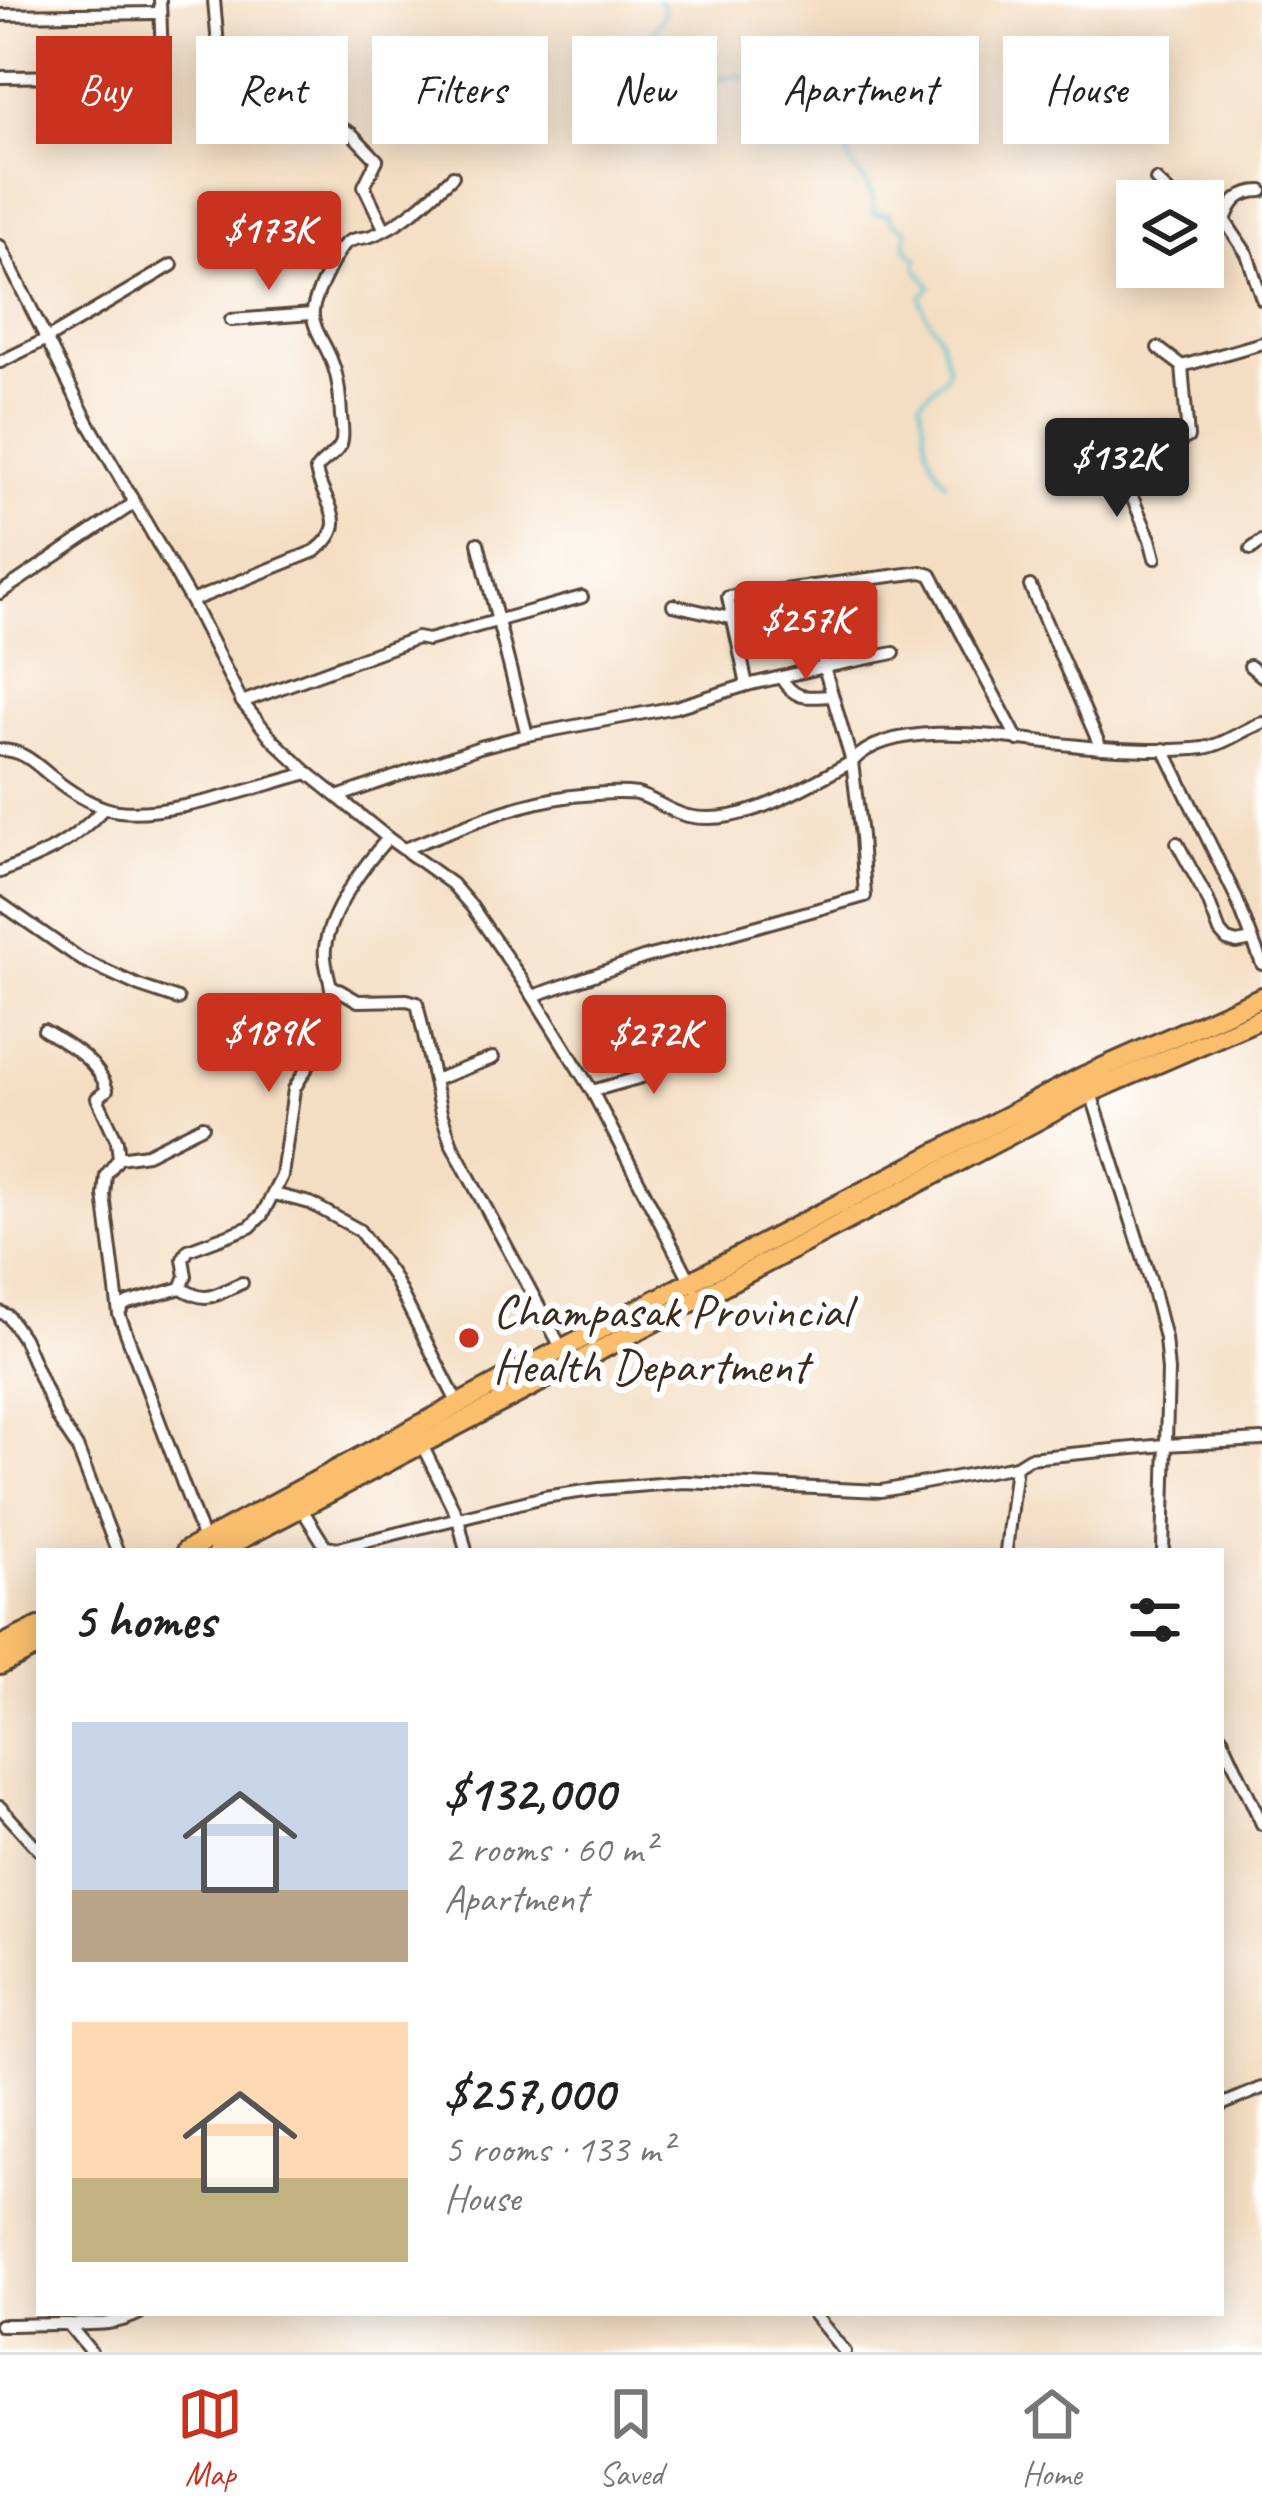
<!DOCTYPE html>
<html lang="en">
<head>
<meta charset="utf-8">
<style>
  :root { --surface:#fff; --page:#f6f6f6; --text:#222; --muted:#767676; --line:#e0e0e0; --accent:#c8321e }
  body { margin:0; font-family:Caveat,sans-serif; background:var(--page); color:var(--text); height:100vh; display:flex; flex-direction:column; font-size:45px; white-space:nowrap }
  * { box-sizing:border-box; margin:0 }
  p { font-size:39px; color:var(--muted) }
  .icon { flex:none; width:66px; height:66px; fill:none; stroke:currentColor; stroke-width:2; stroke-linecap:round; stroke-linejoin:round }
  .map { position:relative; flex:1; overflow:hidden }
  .panel { position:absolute; left:36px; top:1548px; width:1188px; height:768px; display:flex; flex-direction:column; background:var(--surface); border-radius:0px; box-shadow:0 6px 30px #0003 }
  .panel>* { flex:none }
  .hud { position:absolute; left:36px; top:36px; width:1191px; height:108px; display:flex; gap:24px }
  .tools { position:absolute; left:1116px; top:180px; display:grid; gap:24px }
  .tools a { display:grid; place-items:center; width:108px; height:108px; border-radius:0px; background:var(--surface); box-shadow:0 6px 30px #0003; font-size:60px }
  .price { position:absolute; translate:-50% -102px; padding:0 27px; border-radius:12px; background:var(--accent); color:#fff; font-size:39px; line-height:78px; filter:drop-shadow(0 3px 6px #0008) }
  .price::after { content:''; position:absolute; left:50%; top:72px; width:36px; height:27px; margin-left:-18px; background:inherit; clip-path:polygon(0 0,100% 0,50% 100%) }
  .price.on { background:#222; color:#fff }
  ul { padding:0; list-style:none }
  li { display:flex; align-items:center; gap:36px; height:300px; padding:0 36px }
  li span { display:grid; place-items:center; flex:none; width:336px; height:240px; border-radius:0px; color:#555 }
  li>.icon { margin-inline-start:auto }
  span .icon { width:144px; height:144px; fill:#fffc; stroke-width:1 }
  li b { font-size:51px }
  h2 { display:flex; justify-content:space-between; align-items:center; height:144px; padding:0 36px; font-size:51px }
  .pill { padding:0 42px; border-radius:0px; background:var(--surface); box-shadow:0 6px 30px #0003; font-size:42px; line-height:108px }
  .pill.on { background:var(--accent); color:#fff }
  .dock { display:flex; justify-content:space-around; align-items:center; height:168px; border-top:3px solid var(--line); background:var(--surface); font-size:33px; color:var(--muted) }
  .dock a { display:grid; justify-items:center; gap:6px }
  .dock .on { color:var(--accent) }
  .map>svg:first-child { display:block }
</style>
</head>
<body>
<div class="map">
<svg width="1262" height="2352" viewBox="0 0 1262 2352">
  <defs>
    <pattern id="water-ripples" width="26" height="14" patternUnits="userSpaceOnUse" patternTransform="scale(3)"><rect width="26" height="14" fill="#57c3d0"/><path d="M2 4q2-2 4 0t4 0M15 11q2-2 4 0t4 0" fill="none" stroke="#499fa8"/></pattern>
  </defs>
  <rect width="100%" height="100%" fill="#fff"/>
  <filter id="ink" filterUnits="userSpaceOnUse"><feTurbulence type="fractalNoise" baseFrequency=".00833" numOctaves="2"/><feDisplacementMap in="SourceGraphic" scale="24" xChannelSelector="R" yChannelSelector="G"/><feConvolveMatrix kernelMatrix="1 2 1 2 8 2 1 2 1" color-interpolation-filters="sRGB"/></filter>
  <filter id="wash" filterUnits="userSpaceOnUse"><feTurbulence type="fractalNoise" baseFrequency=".004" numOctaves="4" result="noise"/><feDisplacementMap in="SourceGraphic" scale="48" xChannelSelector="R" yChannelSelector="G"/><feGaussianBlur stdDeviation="2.7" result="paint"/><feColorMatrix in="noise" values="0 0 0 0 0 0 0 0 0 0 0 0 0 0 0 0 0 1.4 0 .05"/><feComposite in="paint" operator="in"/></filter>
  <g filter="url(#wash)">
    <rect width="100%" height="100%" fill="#f4dec3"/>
    <!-- water -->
    <polygon fill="url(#water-ripples)" stroke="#497677" stroke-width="3" points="313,40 337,61 311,87 291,67 305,54"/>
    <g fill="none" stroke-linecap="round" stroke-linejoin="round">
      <!-- stream -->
      <path stroke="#57c3d0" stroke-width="3" d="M658 0 663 5 664 15 652 33 653 39 657 41 675 36 681 39 689 58 704 65 716 78C737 77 749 69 762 91 757 114 772 125 788 104H791L797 115 808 108 820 116 832 114 837 124 833 135 836 140 853 141V145L848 149C848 169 864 176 871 193 874 200 873 207 874 213L890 214 892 222 906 229C909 247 898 243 917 258L916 267 931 286 921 296C922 314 932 321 939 335 944 345 943 355 948 366L945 376 920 401C930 438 919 447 946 482"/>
    </g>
  </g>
  <g filter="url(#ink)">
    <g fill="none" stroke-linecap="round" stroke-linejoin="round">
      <!-- minor casing -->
      <g stroke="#574537" stroke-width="16">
        <g id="minor">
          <polyline points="214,0 219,57 277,112"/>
          <polyline points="0,15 160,13"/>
          <polyline points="0,77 154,75 160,70 162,62 160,0"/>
          <polyline points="336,125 352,134 377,160 364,186 384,228"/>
          <polyline points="1156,180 1178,201"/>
          <path d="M1262 191C1241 191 1231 201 1225 221L1247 254 1262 299"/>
          <polyline points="1203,214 1225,221"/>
          <polyline points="0,246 88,422 191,601 242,702 273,740 308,773 388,838 452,884 472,907 533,996 592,1091 693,1286"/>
          <polyline points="231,320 312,314"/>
          <polyline points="1158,348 1182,366"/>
          <polyline points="0,362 45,340 172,265"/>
          <polyline points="1120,469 1150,539 1155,558"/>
          <polyline points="1063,473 1085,466 1100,477 1188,437 1182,366 1262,343"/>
          <polyline points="478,543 527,735"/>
          <polyline points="1251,549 1262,541"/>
          <polyline points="810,586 824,667 894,653"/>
          <polyline points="1030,586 1101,748"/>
          <polyline points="0,593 133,504"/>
          <path d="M191 601 315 551C354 522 322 504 316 470 323 459 337 455 341 444 344 436 342 425 341 416 340 398 339 379 332 362 327 346 311 327 313 311 314 297 335 254 345 244 353 237 362 239 371 236 402 225 430 198 453 176"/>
          <polyline points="673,605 730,618"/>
          <polyline points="1250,666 1262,676"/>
          <path d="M781 678C796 701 806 697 831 696"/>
          <polyline points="242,702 417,638 428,640 582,597"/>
          <polyline points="1164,749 1235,895 1262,964"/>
          <path d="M0 750C26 750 37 766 56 780 69 791 90 803 105 808 152 824 259 786 308 773"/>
          <polyline points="340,796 480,747 527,735 676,707 747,685 728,597 922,572 931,575 1018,740"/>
          <polyline points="1177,843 1208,900 1220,932 1227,940 1237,943 1252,940"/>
          <path d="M404 849C459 828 514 803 572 796 592 794 617 791 637 794 653 798 669 812 688 816 744 828 804 786 852 762L824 667 747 685"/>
          <path d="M0 872C45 854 70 845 104 808"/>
          <polyline points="0,903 82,960 139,986 178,999"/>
          <polyline points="332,986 358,1001 407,1000 417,1003 441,1113 452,1145 562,1349"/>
          <path d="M533 996 643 958 865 896 861 836 852 762C898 710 1039 745 1102 748 1134 750 1171 752 1203 748 1224 745 1242 730 1262 723"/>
          <path d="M44 1030C69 1045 99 1061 107 1090L97 1098 117 1141 119 1158 106 1175 104 1195 119 1314 204 1540"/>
          <polyline points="434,1080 493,1058"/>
          <polyline points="1090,1090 1150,1279 1165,1338 1168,1371 1163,1551"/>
          <polyline points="592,1091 645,1076 652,1072 655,1063 691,1045"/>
          <polyline points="119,1158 147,1154 203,1126"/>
          <polyline points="274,1194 310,1203 359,1230 392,1275 458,1404"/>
          <path d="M181 1288C209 1305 213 1295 242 1283"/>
          <polyline points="0,1312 8,1316 23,1338 57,1417 77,1447 117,1551"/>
          <path d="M119 1314 123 1306 128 1303 181 1288 186 1276 183 1259 188 1250 250 1227 262 1215 282 1176 294 1089 313 1058 314 1024 318 1016 327 1014C340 991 322 972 325 948 329 912 364 865 388 838"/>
          <polyline points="421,1443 458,1518 466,1551"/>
          <polyline points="300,1506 325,1546 338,1548 341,1551"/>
          <polyline points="338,1548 544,1497 599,1489 684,1482 881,1491 1016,1466"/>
          <polyline points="1006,1551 1016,1466 1029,1458 1165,1445 1262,1440"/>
          <polyline points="1221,1736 1262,1824"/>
          <polyline points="0,1807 39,1850"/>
          <polyline points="1221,2105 1262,2088"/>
          <polyline points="813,2313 845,2352"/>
          <polyline points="68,2324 91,2352"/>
          <path d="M0 2325C20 2325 41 2324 61 2324 91 2324 113 2327 140 2313"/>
        </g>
      </g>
      <!-- trunk casing -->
      <g stroke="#574537" stroke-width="24">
        <g id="trunk">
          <polyline points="186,1551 537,1362 1084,1076 1262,997"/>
          <polyline points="218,1551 1091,1092 1262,1018"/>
          <polyline points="0,1646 39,1627"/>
          <polyline points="0,1665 39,1645"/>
        </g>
      </g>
      <!-- minor -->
      <use href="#minor" stroke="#fff" stroke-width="10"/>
      <!-- trunk -->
      <use href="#trunk" stroke="#fabe6d" stroke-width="18"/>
    </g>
  </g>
  <!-- markers -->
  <circle fill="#c8321e" stroke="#fff" stroke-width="4.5" cx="469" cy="1338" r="12"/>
  <g text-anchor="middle" stroke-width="12" stroke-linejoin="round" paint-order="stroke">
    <!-- poi labels -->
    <g font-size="48" fill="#3b2a1e" stroke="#fff" text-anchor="start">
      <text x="493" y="1327">Champasak Provincial<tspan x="493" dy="55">Health Department</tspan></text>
    </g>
  </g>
</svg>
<div class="tools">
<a><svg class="icon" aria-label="layers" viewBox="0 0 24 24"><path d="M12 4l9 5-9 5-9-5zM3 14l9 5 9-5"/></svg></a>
</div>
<b class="price" style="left:269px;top:293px">$173K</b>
<b class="price on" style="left:1117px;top:520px">$132K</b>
<b class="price" style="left:806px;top:683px">$257K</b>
<b class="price" style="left:269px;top:1095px">$189K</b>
<b class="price" style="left:654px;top:1097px">$272K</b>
<div class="hud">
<a class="pill on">Buy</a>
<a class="pill">Rent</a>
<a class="pill">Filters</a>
<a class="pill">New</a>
<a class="pill">Apartment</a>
<a class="pill">House</a>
</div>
<section class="panel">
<h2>5 homes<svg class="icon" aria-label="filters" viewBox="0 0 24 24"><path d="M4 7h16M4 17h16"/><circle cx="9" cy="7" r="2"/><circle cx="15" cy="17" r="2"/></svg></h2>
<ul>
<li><span style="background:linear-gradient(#c9d6e8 70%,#b9a48a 0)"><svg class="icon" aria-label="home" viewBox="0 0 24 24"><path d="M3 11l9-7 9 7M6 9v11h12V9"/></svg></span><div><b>$132,000</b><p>2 rooms · 60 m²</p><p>Apartment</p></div></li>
<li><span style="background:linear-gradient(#ffd9b3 65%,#c2b280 0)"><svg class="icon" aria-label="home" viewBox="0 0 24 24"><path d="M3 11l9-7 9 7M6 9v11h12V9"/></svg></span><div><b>$257,000</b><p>5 rooms · 133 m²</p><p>House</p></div></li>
</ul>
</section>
</div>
<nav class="dock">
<a class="on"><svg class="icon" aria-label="map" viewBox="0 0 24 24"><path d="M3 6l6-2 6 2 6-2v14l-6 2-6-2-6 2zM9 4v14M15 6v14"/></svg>Map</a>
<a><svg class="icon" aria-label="saved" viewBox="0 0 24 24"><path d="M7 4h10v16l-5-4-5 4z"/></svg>Saved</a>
<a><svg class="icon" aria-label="home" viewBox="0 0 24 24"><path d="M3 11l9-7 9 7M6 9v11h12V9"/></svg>Home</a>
</nav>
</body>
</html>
